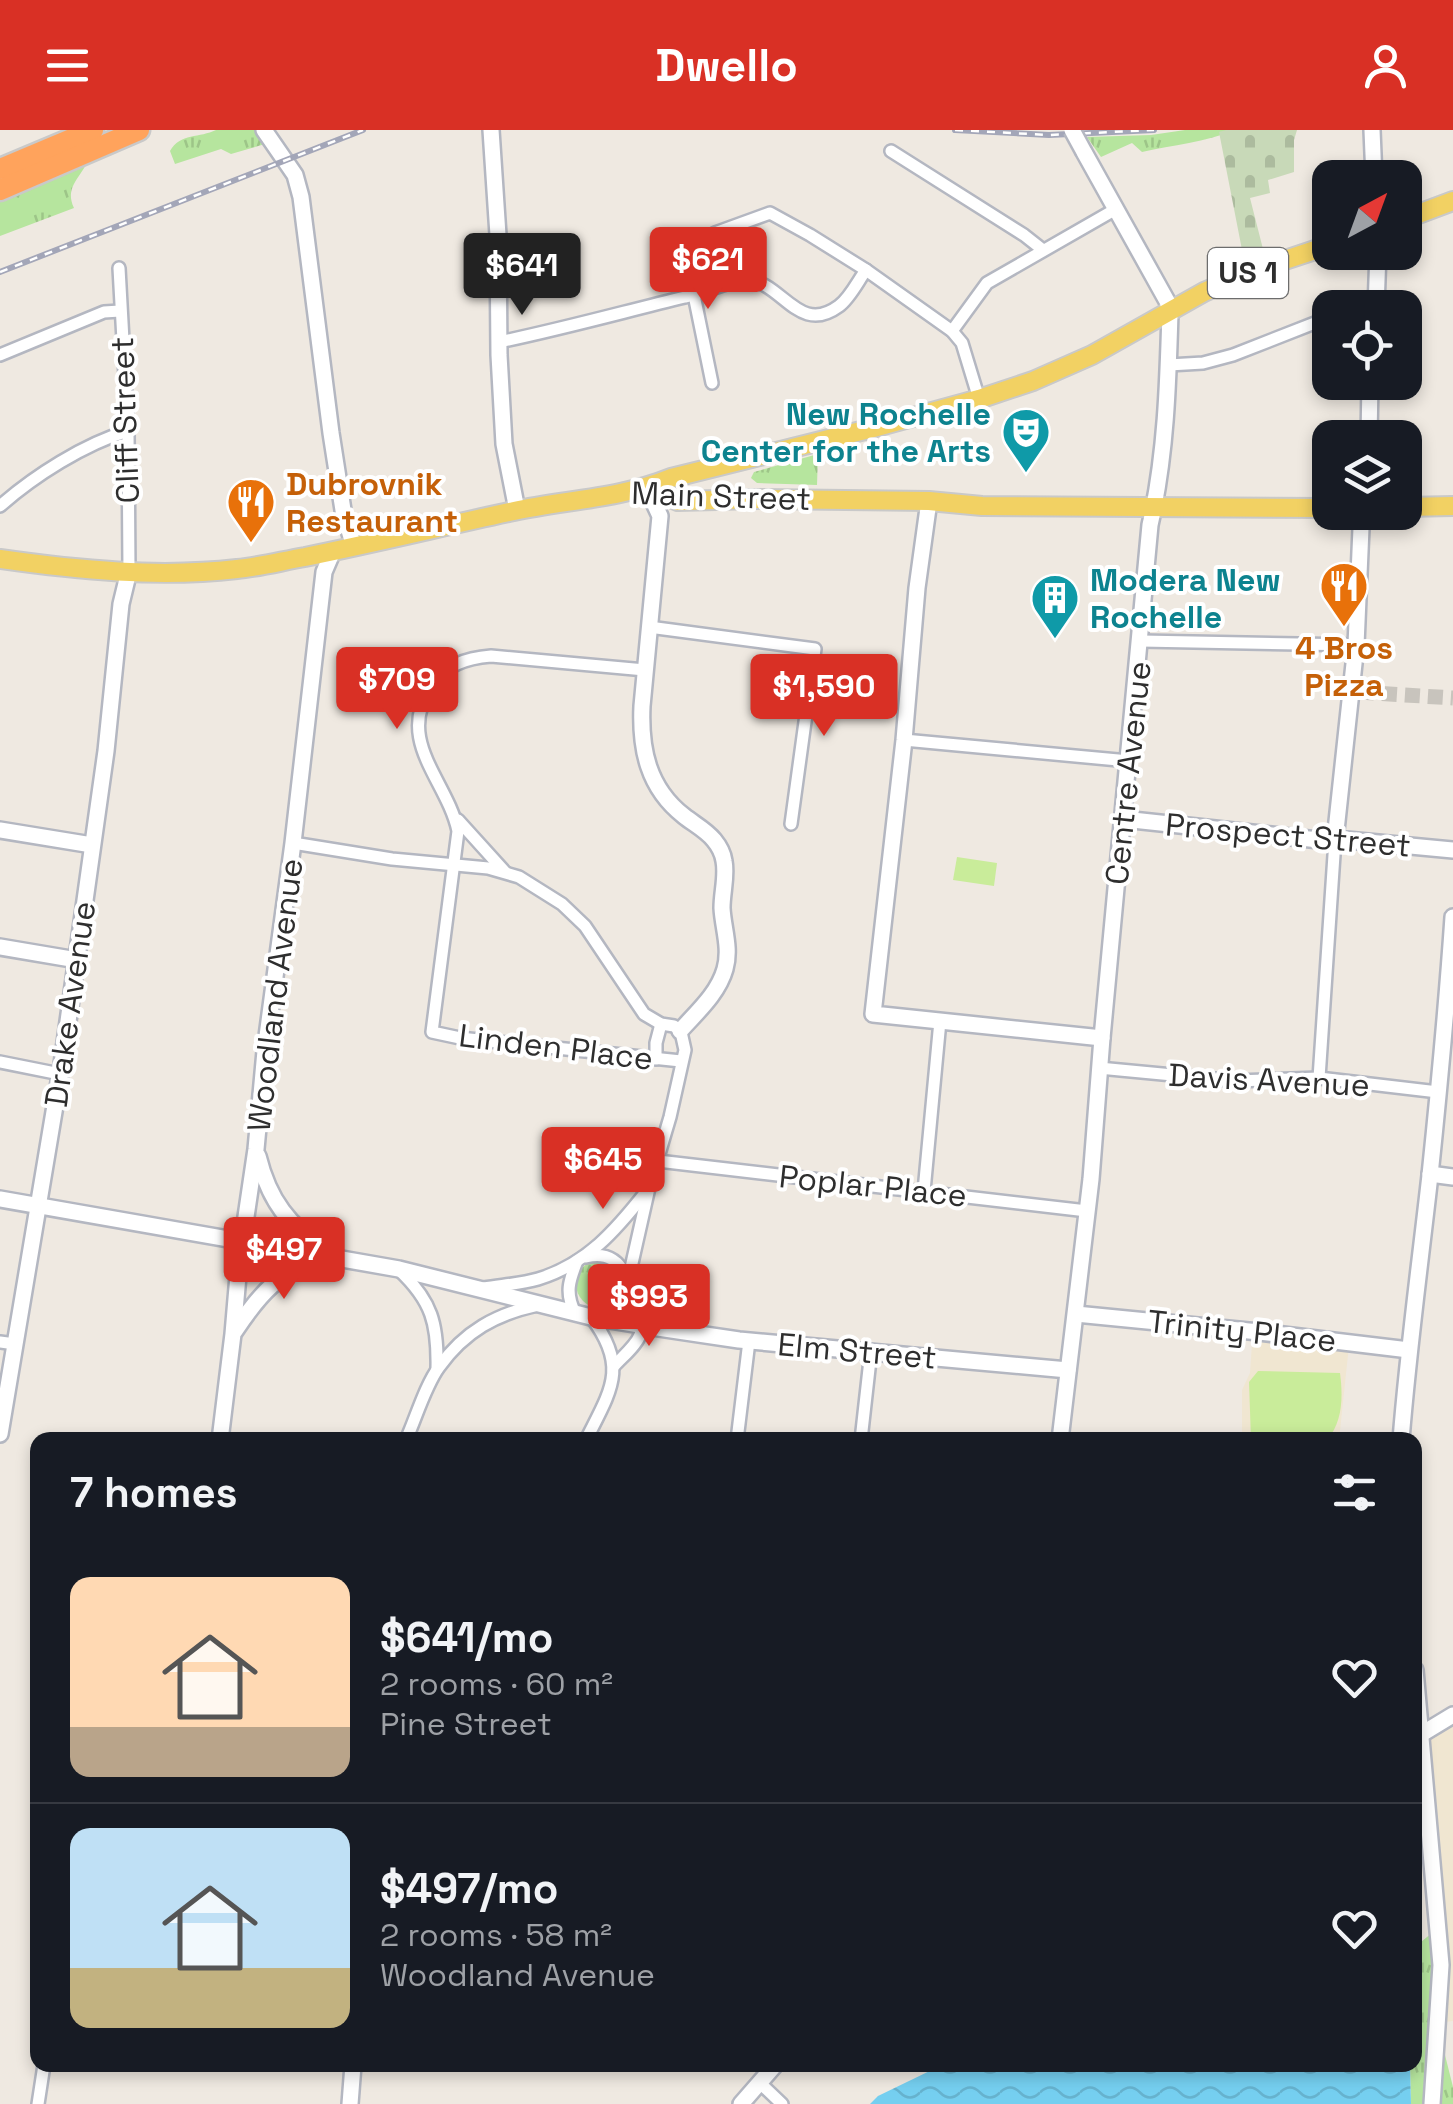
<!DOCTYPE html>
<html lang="en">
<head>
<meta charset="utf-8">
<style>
  :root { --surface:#171b24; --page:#242831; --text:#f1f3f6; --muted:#9ea1a6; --line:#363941; --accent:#d93025 }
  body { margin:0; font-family:"Space Grotesk",sans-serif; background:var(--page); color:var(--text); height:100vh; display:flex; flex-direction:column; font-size:38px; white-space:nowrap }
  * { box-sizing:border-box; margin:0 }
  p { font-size:32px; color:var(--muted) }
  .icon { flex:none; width:55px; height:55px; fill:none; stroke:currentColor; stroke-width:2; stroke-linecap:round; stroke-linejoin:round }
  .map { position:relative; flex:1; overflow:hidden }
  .drawer { position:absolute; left:30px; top:1302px; width:1392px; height:640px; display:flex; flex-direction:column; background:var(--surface); border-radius:20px; box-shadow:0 5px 15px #0003 }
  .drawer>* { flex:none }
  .needle { width:65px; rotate:41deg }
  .tools { position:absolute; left:1312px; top:30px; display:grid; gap:20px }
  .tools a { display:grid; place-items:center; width:110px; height:110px; border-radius:20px; background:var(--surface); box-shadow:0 5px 15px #0003; font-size:50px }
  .price { position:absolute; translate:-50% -85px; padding:0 22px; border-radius:10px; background:var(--accent); color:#fff; font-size:32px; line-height:65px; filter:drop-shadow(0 2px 5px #0008) }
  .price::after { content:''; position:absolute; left:50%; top:60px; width:30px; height:22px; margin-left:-15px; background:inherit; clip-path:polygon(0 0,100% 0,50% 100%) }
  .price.current { background:#222; color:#fff }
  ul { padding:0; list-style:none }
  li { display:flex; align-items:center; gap:30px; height:250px; padding:0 40px }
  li+li { border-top:2px solid var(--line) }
  li span { display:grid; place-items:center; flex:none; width:280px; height:200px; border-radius:20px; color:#555 }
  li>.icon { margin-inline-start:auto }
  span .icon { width:120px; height:120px; fill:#fffc; stroke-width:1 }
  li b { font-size:42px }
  h2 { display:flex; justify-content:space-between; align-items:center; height:120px; padding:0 40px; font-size:42px }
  header { display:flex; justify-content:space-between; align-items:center; height:130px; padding:0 40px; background:var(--accent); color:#fff; font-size:45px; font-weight:800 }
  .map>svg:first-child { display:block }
</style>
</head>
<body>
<header><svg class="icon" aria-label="menu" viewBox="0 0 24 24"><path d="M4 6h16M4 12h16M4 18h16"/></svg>Dwello<svg class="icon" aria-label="person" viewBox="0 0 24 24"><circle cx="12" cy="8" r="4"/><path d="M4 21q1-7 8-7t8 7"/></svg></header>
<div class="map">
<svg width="1453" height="1974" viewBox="0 0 1453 1974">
  <defs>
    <pattern id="grass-tufts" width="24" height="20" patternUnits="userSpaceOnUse" patternTransform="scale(2.5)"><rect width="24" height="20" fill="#b6e59e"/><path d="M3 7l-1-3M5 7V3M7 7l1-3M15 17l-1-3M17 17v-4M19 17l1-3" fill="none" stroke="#9dc588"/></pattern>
    <pattern id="cemetery-stones" width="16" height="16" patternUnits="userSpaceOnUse" patternTransform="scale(2.5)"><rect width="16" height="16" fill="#c8d9b8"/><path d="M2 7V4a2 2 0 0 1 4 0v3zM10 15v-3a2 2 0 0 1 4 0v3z" fill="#acbb9e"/></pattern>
    <pattern id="water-waves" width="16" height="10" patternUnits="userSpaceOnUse" patternTransform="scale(2.5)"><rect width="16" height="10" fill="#75cff0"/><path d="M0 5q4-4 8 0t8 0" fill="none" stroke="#66b2ce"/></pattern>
  </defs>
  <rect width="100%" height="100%" fill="#efe9e1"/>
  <!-- education -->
  <g fill="#f0e6d1">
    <polygon points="1253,1199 1350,1206 1339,1310 1224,1310 1242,1303 1242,1260 1250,1243"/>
    <polygon points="1453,1586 1453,1891 1437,1893 1422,1604"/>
  </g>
  <!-- grass -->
  <g fill="url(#grass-tufts)">
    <path d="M216 0H254L265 14 231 24 221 19 175 34 170 21C180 3 200 8 216 0Z"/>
    <path d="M1185 0H1236C1205 12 1173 15 1142 22L1132 13 1101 27 1087 7 1151 5Z"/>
    <path d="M87 33C78 50 65 58 74 78L0 106V70Z"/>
    <polygon points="818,324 817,355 757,353 751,348 754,342"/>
    <circle cx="600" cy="1154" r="24"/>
    <polygon points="1439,1797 1437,1893 1453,1957 1453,1974 1411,1974 1410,1935 1415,1935 1415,1860 1418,1821 1415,1817"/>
  </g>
  <!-- cemetery -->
  <polygon fill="url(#cemetery-stones)" points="1226,0 1297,0 1294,10 1294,42 1268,50 1270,63 1250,68 1263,119 1243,125 1219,2"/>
  <!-- pitch -->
  <g fill="#c9ec9a">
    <polygon points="957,727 997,733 994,756 953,750"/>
    <path d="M1258 1241 1340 1243C1343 1266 1343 1292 1327 1310H1251L1249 1252Z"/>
  </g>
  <!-- water -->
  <polygon fill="url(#water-waves)" points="942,1935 1410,1935 1411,1974 870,1974 878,1966"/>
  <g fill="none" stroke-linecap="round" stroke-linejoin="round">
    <!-- secondary-tunnel -->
    <polyline stroke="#c8c4bd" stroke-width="15" stroke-dasharray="15 8" stroke-linecap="butt" points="1359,562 1453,568"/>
    <!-- street casing -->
    <g stroke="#b4b7c1" stroke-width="16">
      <g id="street">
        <polyline points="891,21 1024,105 1043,120"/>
        <polyline points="715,103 770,83 810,105 866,140 952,201 962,213 979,269"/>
        <polyline points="119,138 128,301 129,441"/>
        <polyline points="694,165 712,253"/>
        <polyline points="1354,178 1377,168"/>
        <polyline points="952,201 987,153 1116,79"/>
        <path d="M499 212C562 199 623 182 685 167 704 163 725 152 744 150 781 148 797 207 839 176 850 168 858 151 866 140"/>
        <polyline points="0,225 104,182 120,181"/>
        <polyline points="1169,235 1203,233 1233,225 1330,187"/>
        <path d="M0 376C34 346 84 314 128 301"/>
        <polyline points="649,497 815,519 791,694"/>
        <polyline points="1141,511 1356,515"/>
        <path d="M645 540 491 526C466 528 445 535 431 557 395 611 447 650 458 701L432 902 460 908 681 931"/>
        <polyline points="904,610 1129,631"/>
        <polyline points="458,690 505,742"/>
        <path d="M293 713 392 729 488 738 519 747 562 774 585 796 644 884 661 894 674 896 681 902 685 920 670 987 649 1058 628 1151C630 1166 644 1193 640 1205 636 1216 622 1227 614 1236"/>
        <polyline points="656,929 656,913 661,894"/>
        <polyline points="0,932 60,944"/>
        <polyline points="1099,938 1236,951 1319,948 1438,962"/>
        <polyline points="1319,948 1335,710"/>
        <polyline points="658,1031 1087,1081"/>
        <polyline points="924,1061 940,891"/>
        <path d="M586 1127C607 1122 620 1130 628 1151"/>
        <path d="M399 1140C432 1171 438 1194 437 1239"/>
        <path d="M484 1158C502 1155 521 1154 538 1149 587 1134 616 1100 646 1062"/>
        <path d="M575 1183C565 1163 569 1151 577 1131"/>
        <polyline points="0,1212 15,1214"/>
        <path d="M406 1310C416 1288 425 1256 439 1237 465 1201 496 1184 538 1175"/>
        <path d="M586 1310C611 1260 629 1237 591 1187"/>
        <polyline points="737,1310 749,1211"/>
        <polyline points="861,1310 871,1221"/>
        <polyline points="760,1953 782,1974"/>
        <polyline points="38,1974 44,1935"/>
      </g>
    </g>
    <!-- secondary casing -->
    <g stroke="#b4b7c1" stroke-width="20">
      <g id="secondary">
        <polyline points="264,0 295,45 301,67 331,303 343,380 354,417"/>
        <polyline points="491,0 498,105 499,225 504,314 517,380"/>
        <polyline points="1372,0 1374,48"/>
        <polyline points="1376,178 1378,122"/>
        <polyline points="1369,308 1370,252"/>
        <path d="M647 358 660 386 642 576C640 619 648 658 684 686 694 694 706 700 714 710 719 716 723 724 724 731 727 746 722 762 722 778 723 798 731 818 725 839 718 864 696 883 680 901"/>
        <polyline points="929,371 917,458 904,610 873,884 1102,908"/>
        <polyline points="1123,689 1328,711 1347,710 1453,720"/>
        <polyline points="0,700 92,715"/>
        <polyline points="1335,710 1356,515 1361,398 1365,382"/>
        <polyline points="0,817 77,830"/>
        <path d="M258 1026C269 1071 289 1095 326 1122"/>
        <polyline points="1430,1044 1453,1047"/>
        <polyline points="0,1069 399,1139 591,1187 658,1198 739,1210 1068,1240"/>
        <polyline points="1076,1184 1259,1202 1409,1220"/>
        <path d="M235 1201C262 1160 277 1147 320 1124"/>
        <polyline points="0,1304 62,934 106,621 121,474 129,441"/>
        <polyline points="220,1310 233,1204 239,1134 256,1019 265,921 293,713 324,442 333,421"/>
        <path d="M1060 1310 1091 1049 1102 908 1150 395C1166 325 1168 253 1170 182L1167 171 1084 22"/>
        <path d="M1401 1310C1408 1221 1420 1134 1430 1045 1439 959 1447 874 1453 787"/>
        <polyline points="1415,1540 1441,1835 1432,1974"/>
        <polyline points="1415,1608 1453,1585"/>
        <polyline points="350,1974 353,1935"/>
        <polyline points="741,1974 775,1935"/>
      </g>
    </g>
    <!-- primary casing -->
    <g stroke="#c9c9c9" stroke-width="22">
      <g id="primary">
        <polyline points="1405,89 1453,71"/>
        <polyline points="647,358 678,371 755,369 929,371 982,376 1330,378"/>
        <polyline points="1405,377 1453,376"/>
        <path d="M0 429C77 440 159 448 237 439 259 437 282 431 305 427 375 413 444 396 514 381 566 370 622 368 671 348L873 298 979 269 1033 251 1092 225 1204 162 1252 141 1330 115"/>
      </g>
    </g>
    <!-- highway casing -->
    <g stroke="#c9c9c9" stroke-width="25">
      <g id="highway">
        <polyline points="0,39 93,0"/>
        <polyline points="0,60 139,0"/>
      </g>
    </g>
    <!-- street -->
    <use href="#street" stroke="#fff" stroke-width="11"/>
    <!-- secondary -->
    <use href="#secondary" stroke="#fff" stroke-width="15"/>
    <!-- primary -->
    <use href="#primary" stroke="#f2d163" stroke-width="18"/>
    <!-- highway -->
    <use href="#highway" stroke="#ffa35c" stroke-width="20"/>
    <!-- rail casing -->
    <g stroke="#a3a6b8" stroke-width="6">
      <g id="rail">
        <polyline points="955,0 1049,5 1154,0"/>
        <polyline points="0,142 363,0"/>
      </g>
    </g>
    <!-- rail -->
    <use href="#rail" stroke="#fff" stroke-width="2.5" stroke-dasharray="8" stroke-linecap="butt"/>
    <!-- secondary-bridge casing -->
    <g stroke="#b4b7c1" stroke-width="20" stroke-linecap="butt">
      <polyline id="secondary-bridge" points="1072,0 1084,22"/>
    </g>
    <!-- secondary-bridge -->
    <use href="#secondary-bridge" stroke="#fff" stroke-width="15"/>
  </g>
  <!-- icons -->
  <defs>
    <g id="theatre-pin" transform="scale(2.5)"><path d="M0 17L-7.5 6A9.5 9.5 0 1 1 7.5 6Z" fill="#0f9aa8" stroke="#fff"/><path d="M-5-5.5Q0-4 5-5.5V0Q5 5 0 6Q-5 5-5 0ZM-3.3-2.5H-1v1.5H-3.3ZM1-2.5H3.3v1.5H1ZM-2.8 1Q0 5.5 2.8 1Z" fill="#fff"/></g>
    <g id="restaurant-pin" transform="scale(2.5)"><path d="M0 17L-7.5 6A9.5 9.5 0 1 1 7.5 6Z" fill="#e8710a" stroke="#fff"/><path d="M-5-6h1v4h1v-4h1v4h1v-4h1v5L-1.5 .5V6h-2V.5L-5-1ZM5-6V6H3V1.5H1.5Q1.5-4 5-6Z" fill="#fff"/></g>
    <g id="building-pin" transform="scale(2.5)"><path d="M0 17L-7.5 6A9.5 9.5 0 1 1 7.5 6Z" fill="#0f9aa8" stroke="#fff"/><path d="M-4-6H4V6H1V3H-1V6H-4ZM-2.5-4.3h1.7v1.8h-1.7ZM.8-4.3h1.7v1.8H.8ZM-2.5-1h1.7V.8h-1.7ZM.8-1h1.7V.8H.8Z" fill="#fff"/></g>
  </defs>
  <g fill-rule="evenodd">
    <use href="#theatre-pin" x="1026" y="302"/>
    <use href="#restaurant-pin" x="251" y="372"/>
    <use href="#restaurant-pin" x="1344" y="456"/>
    <use href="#building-pin" x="1055" y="468"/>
  </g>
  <g text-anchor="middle" stroke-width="8" stroke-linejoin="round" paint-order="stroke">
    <!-- shield labels -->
    <rect fill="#fff" stroke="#6d6d6d" stroke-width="2.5" x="1208" y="118" width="80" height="50" rx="8"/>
    <g font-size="30" font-weight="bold" fill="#2e2e2e">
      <text x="1248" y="153">US 1</text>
    </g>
    <!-- culture labels -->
    <g font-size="32" font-weight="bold" fill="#0d838f" stroke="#fff" text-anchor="end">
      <text x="991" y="295">New Rochelle<tspan x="991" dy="37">Center for the Arts</tspan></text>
      <text x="1090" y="461" text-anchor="start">Modera New<tspan x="1090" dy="37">Rochelle</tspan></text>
    </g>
    <!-- street labels -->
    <g font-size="32" fill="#2e2e2e" stroke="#fff">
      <text transform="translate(125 290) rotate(-92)" y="11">Cliff Street</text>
      <text transform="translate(721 366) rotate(2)" y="11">Main Street</text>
      <text transform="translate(1128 643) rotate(-84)" y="11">Centre Avenue</text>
      <text transform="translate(1288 705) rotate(5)" y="11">Prospect Street</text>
      <text transform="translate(275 865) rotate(-83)" y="11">Woodland Avenue</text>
      <text transform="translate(70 874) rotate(-82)" y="11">Drake Avenue</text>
      <text transform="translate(556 917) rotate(7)" y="11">Linden Place</text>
      <text transform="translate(1269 950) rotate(3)" y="11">Davis Avenue</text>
      <text transform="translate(873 1056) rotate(6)" y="11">Poplar Place</text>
      <text transform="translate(1242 1201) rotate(6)" y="11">Trinity Place</text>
      <text transform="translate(857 1221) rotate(5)" y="11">Elm Street</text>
    </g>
    <!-- food labels -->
    <g font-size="32" font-weight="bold" fill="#c56008" stroke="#fff" text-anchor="start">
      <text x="286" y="365">Dubrovnik<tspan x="286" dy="37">Restaurant</tspan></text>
      <text x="1344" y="529" text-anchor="middle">4 Bros<tspan x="1344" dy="37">Pizza</tspan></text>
    </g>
  </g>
</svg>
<div class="tools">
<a><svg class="needle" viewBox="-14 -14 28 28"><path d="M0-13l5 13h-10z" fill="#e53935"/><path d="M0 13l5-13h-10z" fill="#9ea1a6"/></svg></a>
<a><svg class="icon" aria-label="locate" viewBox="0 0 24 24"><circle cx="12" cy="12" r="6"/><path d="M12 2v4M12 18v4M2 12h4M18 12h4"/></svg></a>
<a><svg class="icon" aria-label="layers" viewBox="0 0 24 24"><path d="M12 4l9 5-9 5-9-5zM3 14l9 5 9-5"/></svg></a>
</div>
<b class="price" style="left:708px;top:182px">$621</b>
<b class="price current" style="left:522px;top:188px">$641</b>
<b class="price" style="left:397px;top:602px">$709</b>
<b class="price" style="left:824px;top:609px">$1,590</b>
<b class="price" style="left:603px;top:1082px">$645</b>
<b class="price" style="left:284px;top:1172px">$497</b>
<b class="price" style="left:649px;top:1219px">$993</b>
<section class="drawer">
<h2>7 homes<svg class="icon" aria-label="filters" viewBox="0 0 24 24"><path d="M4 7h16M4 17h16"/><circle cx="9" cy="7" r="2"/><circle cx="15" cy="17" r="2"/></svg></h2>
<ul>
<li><span style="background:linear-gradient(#ffd9b3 75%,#b9a48a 0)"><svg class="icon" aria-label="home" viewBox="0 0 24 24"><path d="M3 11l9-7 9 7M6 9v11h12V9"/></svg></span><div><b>$641/mo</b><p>2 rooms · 60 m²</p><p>Pine Street</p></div><svg class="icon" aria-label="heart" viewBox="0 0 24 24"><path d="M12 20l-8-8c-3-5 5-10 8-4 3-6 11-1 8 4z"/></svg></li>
<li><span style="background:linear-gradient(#bfe0f5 70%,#c2b280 0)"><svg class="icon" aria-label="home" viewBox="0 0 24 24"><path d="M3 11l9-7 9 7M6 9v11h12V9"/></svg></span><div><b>$497/mo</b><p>2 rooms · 58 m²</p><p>Woodland Avenue</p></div><svg class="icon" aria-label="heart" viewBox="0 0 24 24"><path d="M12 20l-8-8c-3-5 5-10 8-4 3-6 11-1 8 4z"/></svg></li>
</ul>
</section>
</div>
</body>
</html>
